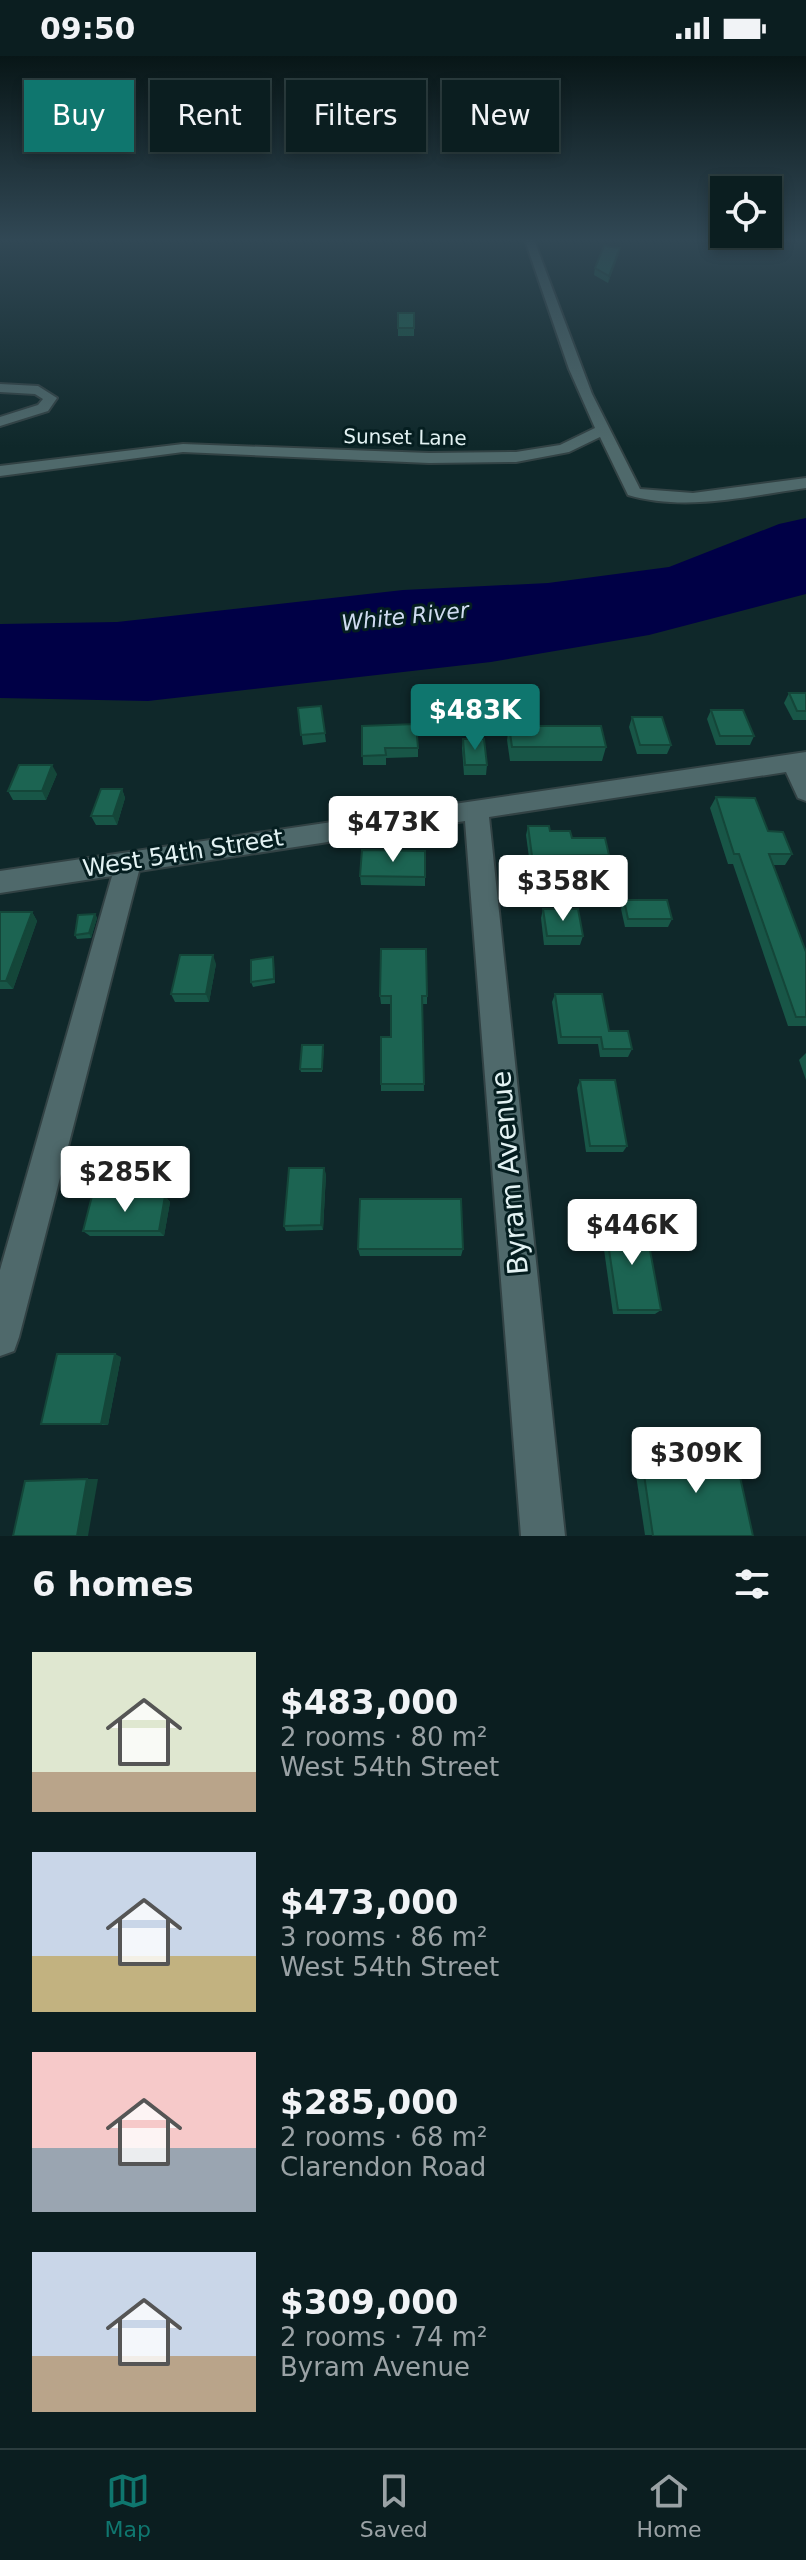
<!DOCTYPE html>
<html lang="en">
<head>
<meta charset="utf-8">
<style>
  :root { --surface:#0b1e20; --page:#192b2d; --text:#f1f3f6; --muted:#9aa2a5; --line:#2b3c3e; --accent:#0f766e }
  body { margin:0; font-family:"DejaVu Sans",sans-serif; background:var(--page); color:var(--text); height:100vh; display:flex; flex-direction:column; font-size:30px; white-space:nowrap }
  * { box-sizing:border-box; margin:0 }
  p { font-size:26px; color:var(--muted) }
  .icon { flex:none; width:44px; height:44px; fill:none; stroke:currentColor; stroke-width:2; stroke-linecap:round; stroke-linejoin:round }
  .map { position:relative; height:1480px; overflow:hidden }
  .panel { display:flex; flex-direction:column; background:var(--surface); flex:1 }
  .panel>* { flex:none }
  .guide { position:absolute; left:24px; top:24px; width:758px; height:72px; display:flex; gap:16px }
  .controls { position:absolute; left:710px; top:120px; display:grid; gap:16px }
  .controls a { display:grid; place-items:center; width:72px; height:72px; border-radius:0px; background:var(--surface); box-shadow:0 4px 12px #0003,0 0 0 2px var(--line); font-size:40px }
  .price { position:absolute; translate:-50% -68px; padding:0 18px; border-radius:8px; background:#fff; color:#222; font-size:26px; line-height:52px; filter:drop-shadow(0 2px 4px #0008) }
  .price::after { content:''; position:absolute; left:50%; top:48px; width:24px; height:18px; margin-left:-12px; background:inherit; clip-path:polygon(0 0,100% 0,50% 100%) }
  .price.on { background:var(--accent); color:#fff }
  ul { padding:0; list-style:none }
  li { display:flex; align-items:center; gap:24px; height:200px; padding:0 32px }
  li span { display:grid; place-items:center; flex:none; width:224px; height:160px; border-radius:0px; color:#555 }
  li>.icon { margin-inline-start:auto }
  span .icon { width:96px; height:96px; fill:#fffc; stroke-width:1 }
  li b { font-size:34px }
  h2 { display:flex; justify-content:space-between; align-items:center; height:96px; padding:0 32px; font-size:34px }
  .pill { padding:0 28px; border-radius:0px; background:var(--surface); box-shadow:0 4px 12px #0003,0 0 0 2px var(--line); font-size:28px; line-height:72px }
  .pill.on { background:var(--accent); color:#fff }
  .status { display:flex; justify-content:space-between; align-items:center; height:56px; padding:0 40px; background:var(--surface); direction:ltr }
  .status svg { height:22px; fill:currentColor }
  .tab-bar { display:flex; justify-content:space-around; align-items:center; height:112px; border-top:2px solid var(--line); background:var(--surface); font-size:22px; color:var(--muted) }
  .tab-bar a { display:grid; justify-items:center; gap:4px }
  .tab-bar .on { color:var(--accent) }
  .map>svg:first-child { display:block }
</style>
</head>
<body>
<div class="status"><b>09:50</b><svg viewBox="0 0 49 12"><path d="M0 12V9h3v3zM5 12V6h3v6zM10 12V3h3v9zM15 12V0h3v12zM26 1h20v11H26zM47 4h2v5h-2z"/></svg></div>
<div class="map">
<svg width="806" height="1480" viewBox="0 0 806 1480">
  <rect width="100%" height="100%" fill="#0f282a"/>
  <!-- water -->
  <polygon fill="#000046" points="806,462 806,538 649,579 491,606 148,645 0,642 0,568 117,566 403,534 548,527 669,511 779,468"/>
  <g fill="none" stroke-linecap="round" stroke-linejoin="round">
    <!-- minor casing -->
    <g stroke="#324244" stroke-width="4">
      <g id="minor">
        <path d="M525 184H534L592 338 640 433 693 437 806 422V432C748 440 686 456 628 439L600 381 569 396 516 406 429 407 183 396 0 420V410L183 388 429 397 516 396 560 389 595 372 569 313Z"/>
        <polygon points="0,328 38,330 57,342 48,355 0,370 0,361 38,349 43,343 35,338 0,336"/>
        <polygon points="806,696 806,745 798,742 786,716 489,761 565,1480 521,1480 465,765 139,815 19,1281 14,1295 0,1300 0,1214 112,820 0,837 0,815"/>
      </g>
    </g>
    <!-- minor -->
    <use href="#minor" fill="#4f696b" fill-rule="evenodd"/>
  </g>
  <!-- wall -->
  <g fill="#185647">
    <polygon points="620,192 608,227 594,219 595,212"/>
    <rect x="398" y="257" width="16" height="23"/>
    <polygon points="789,637 806,637 806,664 793,664 784,647"/>
    <polygon points="321,650 326,686 303,689 298,652"/>
    <polygon points="711,654 754,680 750,689 716,689 707,663"/>
    <polygon points="632,661 671,689 667,698 637,698 629,671"/>
    <polygon points="362,670 418,692 418,701 386,702 386,709 363,709"/>
    <polygon points="509,670 606,691 602,705 510,705 507,684"/>
    <polygon points="463,683 487,709 486,719 464,719 462,692"/>
    <polygon points="57,718 46,744 13,744 8,735"/>
    <polygon points="122,733 125,742 117,769 96,769 91,760"/>
    <polygon points="716,741 768,775 792,798 785,809 773,809 806,896 806,970 788,970 733,808 728,808 710,752"/>
    <polygon points="528,770 550,775 572,782 609,799 606,808 530,809 526,779"/>
    <polygon points="425,795 425,830 361,829 360,820"/>
    <polygon points="624,844 672,863 668,871 625,871 621,853"/>
    <polygon points="543,853 583,880 580,889 544,889 541,862"/>
    <polygon points="0,856 32,856 37,865 13,933 0,933"/>
    <polygon points="95,858 97,862 91,882 77,883 75,879"/>
    <polygon points="274,906 275,927 253,931 251,926"/>
    <polygon points="216,908 209,946 175,946 171,938"/>
    <polygon points="555,938 609,975 632,993 628,1001 600,1001 598,988 558,988 552,946"/>
    <polygon points="380,940 427,940 427,948 422,948 424,1035 381,1035 381,1028 391,981 391,948 381,948"/>
    <polygon points="324,993 322,1016 301,1016 300,1013"/>
    <polygon points="806,997 806,1024 799,1004"/>
    <polygon points="580,1024 627,1090 623,1096 586,1096 577,1032"/>
    <polygon points="326,1118 323,1174 286,1175 284,1170"/>
    <polygon points="165,1140 170,1146 164,1180 90,1180 83,1175"/>
    <polygon points="605,1167 661,1254 655,1258 613,1258 601,1172"/>
    <polygon points="358,1193 463,1193 461,1200 360,1200"/>
    <polygon points="121,1301 108,1369 49,1369 41,1368"/>
    <polygon points="641,1398 753,1480 645,1479 633,1399"/>
  </g>
  <!-- shaded-wall -->
  <g fill="#144639">
    <polygon points="620,192 619,198 608,227 609,220"/>
    <polygon points="52,709 57,718 46,744 42,735"/>
    <polygon points="122,733 125,742 117,769 113,760"/>
    <polygon points="32,856 37,865 13,933 6,925"/>
    <polygon points="95,858 97,862 91,882 89,877"/>
    <polygon points="213,899 216,908 209,946 206,938"/>
    <polygon points="324,1112 326,1118 323,1174 321,1169"/>
    <polygon points="165,1140 170,1146 164,1180 159,1175"/>
    <polygon points="115,1298 121,1301 108,1369 101,1368"/>
    <polygon points="87,1423 98,1423 88,1480 77,1480"/>
  </g>
  <!-- building -->
  <g fill="#1c6452" stroke="#144639" stroke-width="2">
    <polygon points="604,190 620,192 609,220 595,212"/>
    <rect x="398" y="257" width="16" height="15"/>
    <polygon points="789,637 806,637 806,655 797,655"/>
    <polygon points="321,650 325,677 301,679 298,652"/>
    <polygon points="711,654 743,654 754,680 720,680"/>
    <polygon points="632,661 662,661 671,689 640,689"/>
    <polygon points="416,668 418,692 385,692 386,699 362,700 362,670"/>
    <polygon points="509,670 601,670 606,691 512,691"/>
    <polygon points="463,683 484,683 487,709 465,709"/>
    <polygon points="19,709 52,709 42,735 8,735"/>
    <polygon points="101,733 122,733 113,760 91,760"/>
    <polygon points="716,741 755,742 768,775 783,776 792,798 769,798 806,896 806,961 796,961 739,798 734,798"/>
    <polygon points="528,770 549,770 550,775 570,775 572,782 605,782 609,799 532,800"/>
    <polygon points="362,794 425,795 425,821 360,820"/>
    <polygon points="624,844 667,844 672,863 628,863"/>
    <polygon points="543,853 578,853 583,880 547,880"/>
    <polygon points="0,856 32,856 6,925 0,925"/>
    <polygon points="95,858 89,877 75,879 78,859"/>
    <polygon points="381,893 426,893 427,940 422,940 424,1028 381,1028 381,981 391,981 391,940 380,940"/>
    <polygon points="180,899 213,899 206,938 171,938"/>
    <polygon points="273,901 274,923 251,926 251,904"/>
    <polygon points="555,938 602,938 609,975 628,975 632,993 603,993 601,981 561,981"/>
    <polygon points="302,989 323,989 322,1013 300,1013"/>
    <polygon points="580,1024 615,1024 627,1090 590,1090"/>
    <polygon points="289,1112 324,1112 321,1169 284,1170"/>
    <polygon points="92,1140 165,1140 159,1175 83,1175"/>
    <polygon points="360,1143 461,1143 463,1193 358,1193"/>
    <polygon points="605,1167 645,1167 661,1254 618,1254"/>
    <polygon points="57,1298 115,1298 101,1368 41,1368"/>
    <polygon points="641,1398 735,1398 753,1480 653,1480"/>
    <polygon points="87,1423 77,1480 13,1480 25,1425"/>
  </g>
  <!-- sky -->
  <linearGradient id="sky" x2="0" y2="1"><stop stop-color="#081617"/><stop offset="0.47" stop-color="#314855"/><stop offset="1" stop-color="#314855" stop-opacity="0"/></linearGradient>
  <rect width="806" height="391" fill="url(#sky)"/>
  <g text-anchor="middle" stroke-width="6" stroke-linejoin="round" paint-order="stroke">
    <!-- far-street labels -->
    <g font-size="20" fill="#e3f2f3" stroke="#051e20">
      <text transform="translate(405 381) rotate(1)" y="7">Sunset Lane</text>
    </g>
    <!-- far-water labels -->
    <g font-size="22" font-style="italic" fill="#d0dcf1" stroke="#051e20">
      <text transform="translate(405 560) rotate(-6)" y="8">White River</text>
    </g>
    <!-- street labels -->
    <g font-size="24" fill="#e3f2f3" stroke="#051e20">
      <text transform="translate(183 797) rotate(-9)" y="8">West 54th Street</text>
    </g>
    <!-- near-street labels -->
    <g font-size="28" fill="#e3f2f3" stroke="#051e20">
      <text transform="translate(509 1117) rotate(-95)" y="10">Byram Avenue</text>
    </g>
  </g>
</svg>
<div class="controls">
<a><svg class="icon" aria-label="locate" viewBox="0 0 24 24"><circle cx="12" cy="12" r="6"/><path d="M12 2v4M12 18v4M2 12h4M18 12h4"/></svg></a>
</div>
<b class="price on" style="left:475px;top:696px">$483K</b>
<b class="price" style="left:393px;top:808px">$473K</b>
<b class="price" style="left:563px;top:867px">$358K</b>
<b class="price" style="left:125px;top:1158px">$285K</b>
<b class="price" style="left:632px;top:1211px">$446K</b>
<b class="price" style="left:696px;top:1439px">$309K</b>
<div class="guide">
<a class="pill on">Buy</a>
<a class="pill">Rent</a>
<a class="pill">Filters</a>
<a class="pill">New</a>
</div>
</div>
<section class="panel">
<h2>6 homes<svg class="icon" aria-label="filters" viewBox="0 0 24 24"><path d="M4 7h16M4 17h16"/><circle cx="9" cy="7" r="2"/><circle cx="15" cy="17" r="2"/></svg></h2>
<ul>
<li><span style="background:linear-gradient(#dfe7d0 75%,#b9a48a 0)"><svg class="icon" aria-label="home" viewBox="0 0 24 24"><path d="M3 11l9-7 9 7M6 9v11h12V9"/></svg></span><div><b>$483,000</b><p>2 rooms · 80 m²</p><p>West 54th Street</p></div></li>
<li><span style="background:linear-gradient(#c9d6e8 65%,#c2b280 0)"><svg class="icon" aria-label="home" viewBox="0 0 24 24"><path d="M3 11l9-7 9 7M6 9v11h12V9"/></svg></span><div><b>$473,000</b><p>3 rooms · 86 m²</p><p>West 54th Street</p></div></li>
<li><span style="background:linear-gradient(#f6c9c9 60%,#9aa5b1 0)"><svg class="icon" aria-label="home" viewBox="0 0 24 24"><path d="M3 11l9-7 9 7M6 9v11h12V9"/></svg></span><div><b>$285,000</b><p>2 rooms · 68 m²</p><p>Clarendon Road</p></div></li>
<li><span style="background:linear-gradient(#c9d6e8 65%,#b9a48a 0)"><svg class="icon" aria-label="home" viewBox="0 0 24 24"><path d="M3 11l9-7 9 7M6 9v11h12V9"/></svg></span><div><b>$309,000</b><p>2 rooms · 74 m²</p><p>Byram Avenue</p></div></li>
</ul>
</section>
<nav class="tab-bar">
<a class="on"><svg class="icon" aria-label="map" viewBox="0 0 24 24"><path d="M3 6l6-2 6 2 6-2v14l-6 2-6-2-6 2zM9 4v14M15 6v14"/></svg>Map</a>
<a><svg class="icon" aria-label="saved" viewBox="0 0 24 24"><path d="M7 4h10v16l-5-4-5 4z"/></svg>Saved</a>
<a><svg class="icon" aria-label="home" viewBox="0 0 24 24"><path d="M3 11l9-7 9 7M6 9v11h12V9"/></svg>Home</a>
</nav>
</body>
</html>
